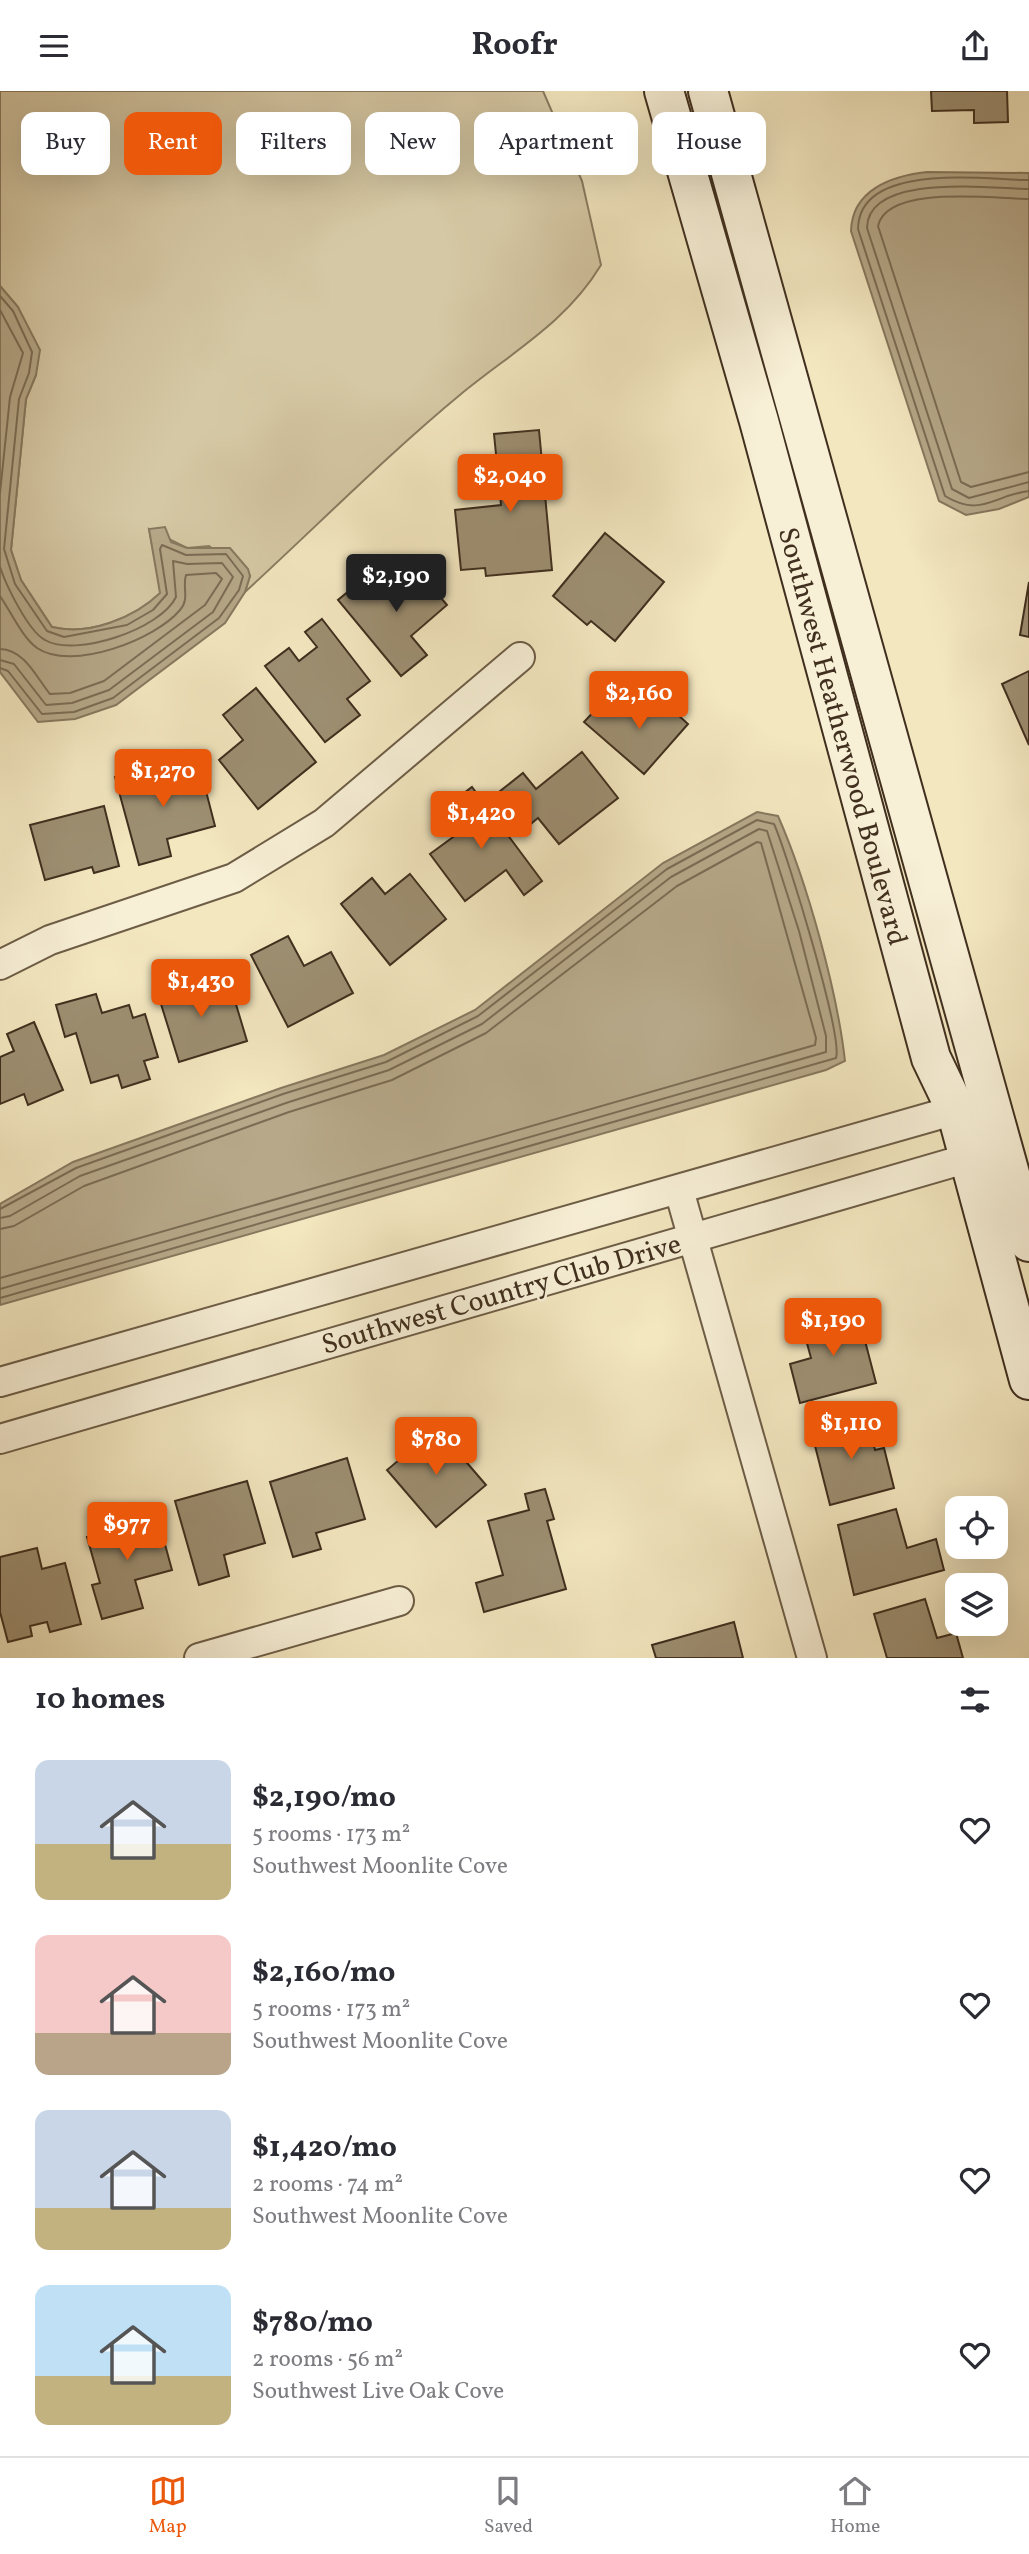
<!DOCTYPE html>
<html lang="en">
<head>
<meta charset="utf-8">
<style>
  :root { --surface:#fff; --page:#f7f7f7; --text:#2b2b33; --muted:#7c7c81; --line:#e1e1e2; --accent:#ea580c }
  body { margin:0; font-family:Vollkorn,serif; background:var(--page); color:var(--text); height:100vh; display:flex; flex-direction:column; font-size:26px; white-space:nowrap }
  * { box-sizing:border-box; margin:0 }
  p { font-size:23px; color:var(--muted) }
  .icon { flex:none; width:38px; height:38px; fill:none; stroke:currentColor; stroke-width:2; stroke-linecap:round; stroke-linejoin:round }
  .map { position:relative; height:1567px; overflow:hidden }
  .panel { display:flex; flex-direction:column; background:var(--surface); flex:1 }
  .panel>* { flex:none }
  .top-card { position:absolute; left:21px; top:21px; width:987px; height:63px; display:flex; gap:14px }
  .buttons { position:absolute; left:945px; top:1405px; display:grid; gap:14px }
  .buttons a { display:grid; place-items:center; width:63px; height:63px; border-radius:14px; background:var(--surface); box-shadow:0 7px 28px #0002; font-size:35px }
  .price { position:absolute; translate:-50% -60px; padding:0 16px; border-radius:7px; background:var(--accent); color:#fff; font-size:23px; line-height:46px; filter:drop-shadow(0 2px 4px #0008) }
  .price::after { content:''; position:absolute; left:50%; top:42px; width:21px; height:16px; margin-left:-10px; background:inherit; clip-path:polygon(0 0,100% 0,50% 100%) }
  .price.current { background:#222; color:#fff }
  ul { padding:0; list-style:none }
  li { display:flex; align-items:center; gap:21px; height:175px; padding:0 35px }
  li span { display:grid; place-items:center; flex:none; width:196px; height:140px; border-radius:14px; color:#555 }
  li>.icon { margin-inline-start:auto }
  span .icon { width:84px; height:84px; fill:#fffc; stroke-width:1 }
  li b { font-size:30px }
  h2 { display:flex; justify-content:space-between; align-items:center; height:84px; padding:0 35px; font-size:30px }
  .pill { padding:0 24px; border-radius:14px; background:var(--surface); box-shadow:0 7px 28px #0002; font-size:24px; line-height:63px }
  .pill.current { background:var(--accent); color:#fff }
  header { display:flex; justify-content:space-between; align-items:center; height:91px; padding:0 35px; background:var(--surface); font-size:32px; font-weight:700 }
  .dock { display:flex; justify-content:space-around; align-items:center; height:98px; border-top:2px solid var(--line); background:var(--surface); font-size:19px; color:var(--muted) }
  .dock a { display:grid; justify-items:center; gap:4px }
  .dock .current { color:var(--accent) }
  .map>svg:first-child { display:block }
</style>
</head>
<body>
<header><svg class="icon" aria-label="menu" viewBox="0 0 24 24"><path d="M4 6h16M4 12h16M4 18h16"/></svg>Roofr<svg class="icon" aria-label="share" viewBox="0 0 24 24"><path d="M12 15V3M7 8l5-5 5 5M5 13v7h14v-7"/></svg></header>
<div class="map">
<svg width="1029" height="1567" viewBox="0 0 1029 1567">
  <rect width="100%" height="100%" fill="#f3e7c0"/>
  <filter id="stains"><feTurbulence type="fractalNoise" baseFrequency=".00286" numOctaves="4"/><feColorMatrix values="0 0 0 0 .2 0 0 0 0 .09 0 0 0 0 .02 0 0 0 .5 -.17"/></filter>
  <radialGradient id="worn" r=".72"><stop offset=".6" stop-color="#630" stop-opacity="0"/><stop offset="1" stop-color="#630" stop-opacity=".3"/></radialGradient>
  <!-- green -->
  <path fill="#d5c8a4" stroke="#8a7c61" stroke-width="2" d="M0 0H543L582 90 601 174C566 232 512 261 461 303 386 365 317 435 245 501L250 485 209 455 187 457 149 438 161 502C134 527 89 545 52 536L21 489 11 459 26 308 36 284 18 216 0 195Z"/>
  <!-- water -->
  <g fill="#b6a889" stroke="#87785e" stroke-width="2">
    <path d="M927 81 1029 82V406L999 418 966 424 939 410 851 140C852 99 891 85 927 81Z"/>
    <path d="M0 195 18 216 40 259 36 284 26 308 11 459 21 489 52 536C89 545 134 527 160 502L149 438 165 436 171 451 187 457H230L248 478 250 485 245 501 225 532 116 614 75 628 38 631 0 581Z"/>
    <path d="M757 721 778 725C807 791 837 899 845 970L826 979 0 1214V1113L73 1071 281 997 384 964 475 919 663 772Z"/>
  </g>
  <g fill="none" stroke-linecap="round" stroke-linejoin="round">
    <!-- shore -->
    <g stroke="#7b6c54" stroke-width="2">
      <path d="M1029 89C985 89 859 70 858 138L945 405C981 427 994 404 1029 400"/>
      <path d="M1029 98C993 98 868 81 867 137L952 398 969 407 1029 391"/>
      <path d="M1029 108C996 108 887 93 878 135L961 391 971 396 1029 381"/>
      <polyline points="0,205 13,220 32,261 29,282 19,308 4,458 15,493 47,540 64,546 127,534 153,519 167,503 160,458 162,454 186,464 226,463 243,485 239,499 219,527 113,607 74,621 42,623 8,580 0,577"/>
      <polyline points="0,219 23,262 10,306 0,402"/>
      <path d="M0 476C6 494 28 540 45 549 75 567 161 538 176 506L173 470 187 473 222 472 233 486 213 521 109 599 72 612 46 614 14 573 0 569"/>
      <path d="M0 505C11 521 22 546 37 557 72 581 156 548 180 519 190 508 182 496 186 484L216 482 222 488 205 514 104 590 70 602 50 603C36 586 25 559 0 558"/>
      <path d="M0 1118 76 1077 283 1003 386 971 478 925 667 778 757 729 774 733C787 762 843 945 836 967L0 1207"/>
      <polyline points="0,1127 10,1125 80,1085 286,1012 389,979 482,933 671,786 759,738 767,740 799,840 826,945 826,961 0,1198"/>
      <polyline points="0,1138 14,1135 84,1095 289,1021 392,989 486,942 677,795 757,751 761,752 816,947 815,954 0,1187"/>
    </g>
  </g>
  <!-- building -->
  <g fill="#9d8f72" stroke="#402f1e" stroke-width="2">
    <polygon points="931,0 1007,0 1008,31 974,32 974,19 932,20"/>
    <polygon points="539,339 552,479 486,485 485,477 461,479 455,419 501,414 494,343"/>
    <polygon points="605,442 664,491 615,550 591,530 587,534 553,505"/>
    <polygon points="407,467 447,514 411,545 427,564 401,585 338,509 355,495 362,504"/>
    <polygon points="1029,491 1029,546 1020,544"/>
    <polygon points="322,528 370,590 347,608 360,624 325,651 265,575 289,557 299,570 317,556 305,541"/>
    <polygon points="1029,580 1029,654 1002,593"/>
    <polygon points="256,597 316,671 258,718 219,669 243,649 223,624"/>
    <polygon points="655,603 688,633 644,683 584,631 601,613 613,624 622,614 635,625"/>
    <polygon points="582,661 618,707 559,753 538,727 527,736 499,701 523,682 536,698"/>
    <polygon points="163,673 167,686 200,677 215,735 167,748 171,765 139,774 115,686"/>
    <polygon points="472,696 542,790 524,804 506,779 465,810 430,763 464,738 447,715"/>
    <polygon points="104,715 119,775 94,782 92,776 45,789 30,734"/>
    <polygon points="410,783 446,828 390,874 341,813 372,787 385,803"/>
    <polygon points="288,845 304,875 331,861 353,902 288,936 251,864"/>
    <polygon points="183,888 188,902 229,890 247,950 179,971 156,897"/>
    <polygon points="96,903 102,922 129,914 133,927 145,923 158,966 144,970 150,988 122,997 118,984 91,992 76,942 65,946 56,914"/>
    <polygon points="34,931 63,999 28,1014 24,1003 0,1013 0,966 14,960 7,943"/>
    <polygon points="857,1219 876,1292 800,1312 790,1273 811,1267 802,1234"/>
    <polygon points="866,1324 875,1359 884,1357 894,1397 830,1414 811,1339"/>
    <polygon points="437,1337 486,1394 436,1436 387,1379"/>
    <polygon points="347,1367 365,1428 316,1442 321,1458 293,1466 270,1391"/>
    <polygon points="247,1390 265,1452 224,1464 229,1485 199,1494 175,1410"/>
    <polygon points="545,1398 554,1428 547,1430 566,1498 484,1521 476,1492 503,1484 488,1430 529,1419 525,1403"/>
    <polygon points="155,1417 172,1479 135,1489 143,1517 102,1528 92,1494 100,1492 87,1446 131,1433 129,1424"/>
    <polygon points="896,1418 907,1457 936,1448 944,1479 854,1504 838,1434"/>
    <polygon points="37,1457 42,1478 65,1472 81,1533 50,1541 47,1531 30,1535 32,1545 8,1551 0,1521 0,1466"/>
    <polygon points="925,1508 937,1547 956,1542 963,1567 887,1567 874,1523"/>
    <polygon points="734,1531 743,1567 656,1567 652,1554"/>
  </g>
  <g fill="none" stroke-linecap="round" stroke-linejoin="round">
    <!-- street casing -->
    <g stroke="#6d5d46" stroke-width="32">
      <g id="street">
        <polyline points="0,874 50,849 234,787 324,732 520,566"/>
        <polyline points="679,1099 812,1567"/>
        <polyline points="0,1291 973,1014"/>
        <polyline points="0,1348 986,1062"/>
        <polyline points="199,1567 399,1510"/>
      </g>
    </g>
    <!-- secondary casing -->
    <g stroke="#402f1e" stroke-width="42">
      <g id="secondary">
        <polyline points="664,0 759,330 931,967 956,1019 1029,1289"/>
        <polyline points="708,0 1029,1151"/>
      </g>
    </g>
    <!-- street -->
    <use href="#street" stroke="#f7efd6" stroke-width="28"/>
    <!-- secondary -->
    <use href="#secondary" stroke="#f7efd6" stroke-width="38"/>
  </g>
  <g text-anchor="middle" stroke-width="5" stroke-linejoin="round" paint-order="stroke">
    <!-- street labels -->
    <g font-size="28" fill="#402f1e" stroke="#f7efd6">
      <text transform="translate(844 645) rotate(75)" y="10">Southwest Heatherwood Boulevard</text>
      <text transform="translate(501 1202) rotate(-16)" y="10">Southwest Country Club Drive</text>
    </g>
  </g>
  <rect width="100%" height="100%" filter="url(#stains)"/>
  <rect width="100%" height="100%" fill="url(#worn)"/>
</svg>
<div class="buttons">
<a><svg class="icon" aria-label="locate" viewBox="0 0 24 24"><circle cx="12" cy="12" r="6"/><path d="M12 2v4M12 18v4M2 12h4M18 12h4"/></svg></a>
<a><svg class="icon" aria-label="layers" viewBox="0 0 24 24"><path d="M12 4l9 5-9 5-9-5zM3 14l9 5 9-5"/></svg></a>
</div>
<b class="price" style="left:510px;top:423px">$2,040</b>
<b class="price current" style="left:396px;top:523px">$2,190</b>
<b class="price" style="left:639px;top:640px">$2,160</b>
<b class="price" style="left:163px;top:718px">$1,270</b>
<b class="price" style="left:481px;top:760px">$1,420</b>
<b class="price" style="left:201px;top:928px">$1,430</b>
<b class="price" style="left:833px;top:1267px">$1,190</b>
<b class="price" style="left:851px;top:1370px">$1,110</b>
<b class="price" style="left:436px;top:1386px">$780</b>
<b class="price" style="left:127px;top:1471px">$977</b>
<div class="top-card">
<a class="pill">Buy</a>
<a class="pill current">Rent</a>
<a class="pill">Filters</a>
<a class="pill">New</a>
<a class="pill">Apartment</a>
<a class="pill">House</a>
</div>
</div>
<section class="panel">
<h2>10 homes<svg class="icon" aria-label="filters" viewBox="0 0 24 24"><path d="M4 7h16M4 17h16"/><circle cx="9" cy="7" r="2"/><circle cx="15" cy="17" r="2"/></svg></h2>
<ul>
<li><span style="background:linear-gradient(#c9d6e8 60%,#c2b280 0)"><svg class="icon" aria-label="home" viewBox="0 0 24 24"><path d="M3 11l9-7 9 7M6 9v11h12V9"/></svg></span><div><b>$2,190/mo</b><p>5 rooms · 173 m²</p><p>Southwest Moonlite Cove</p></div><svg class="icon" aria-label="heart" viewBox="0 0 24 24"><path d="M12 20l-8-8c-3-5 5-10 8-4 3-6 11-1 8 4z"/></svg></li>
<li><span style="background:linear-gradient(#f6c9c9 70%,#b9a48a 0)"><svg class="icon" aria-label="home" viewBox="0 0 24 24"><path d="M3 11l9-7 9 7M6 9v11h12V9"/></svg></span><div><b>$2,160/mo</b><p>5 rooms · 173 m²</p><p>Southwest Moonlite Cove</p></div><svg class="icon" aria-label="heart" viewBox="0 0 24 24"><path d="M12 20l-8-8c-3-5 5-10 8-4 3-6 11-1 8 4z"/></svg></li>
<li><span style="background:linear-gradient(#c9d6e8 70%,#c2b280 0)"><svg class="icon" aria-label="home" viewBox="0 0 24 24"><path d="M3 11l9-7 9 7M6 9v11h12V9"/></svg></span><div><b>$1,420/mo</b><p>2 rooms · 74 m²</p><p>Southwest Moonlite Cove</p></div><svg class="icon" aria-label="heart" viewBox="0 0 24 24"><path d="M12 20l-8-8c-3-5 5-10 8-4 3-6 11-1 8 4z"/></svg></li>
<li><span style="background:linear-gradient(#bfe0f5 65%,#c2b280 0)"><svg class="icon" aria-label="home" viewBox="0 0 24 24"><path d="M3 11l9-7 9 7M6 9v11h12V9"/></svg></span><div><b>$780/mo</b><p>2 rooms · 56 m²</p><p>Southwest Live Oak Cove</p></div><svg class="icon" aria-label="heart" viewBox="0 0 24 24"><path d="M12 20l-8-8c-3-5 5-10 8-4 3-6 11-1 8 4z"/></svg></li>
</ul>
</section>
<nav class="dock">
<a class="current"><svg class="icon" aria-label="map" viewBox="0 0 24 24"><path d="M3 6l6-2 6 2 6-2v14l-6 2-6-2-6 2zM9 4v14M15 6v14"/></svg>Map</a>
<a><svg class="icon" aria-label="saved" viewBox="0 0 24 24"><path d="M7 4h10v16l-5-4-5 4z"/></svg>Saved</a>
<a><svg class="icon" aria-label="home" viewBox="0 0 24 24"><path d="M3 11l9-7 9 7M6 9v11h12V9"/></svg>Home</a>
</nav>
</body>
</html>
